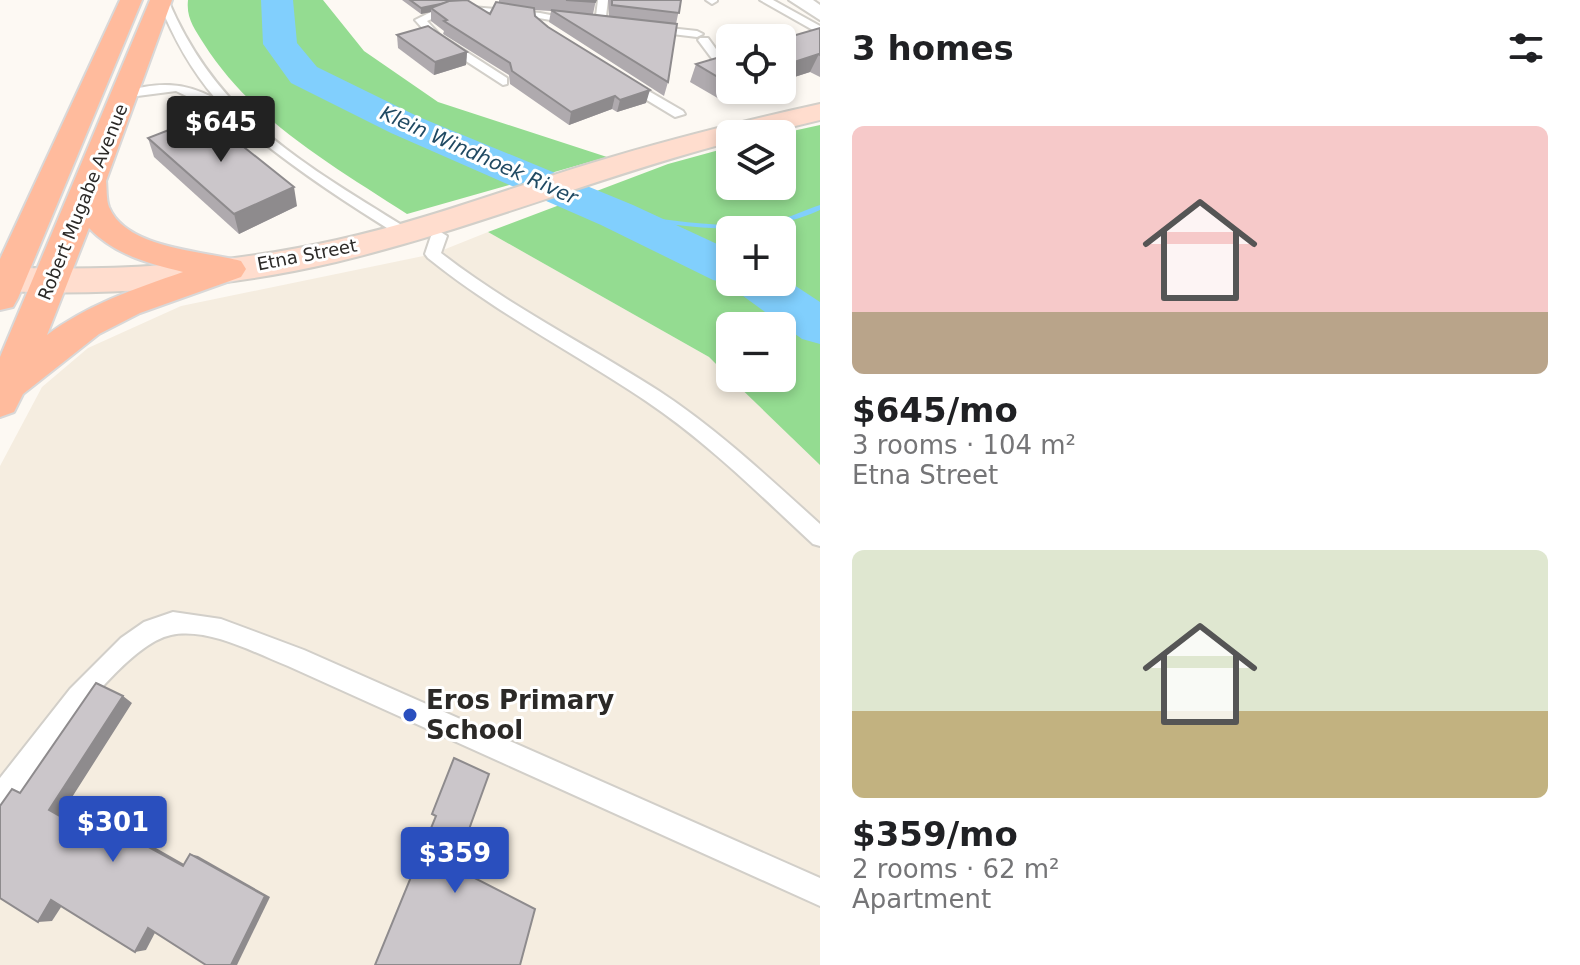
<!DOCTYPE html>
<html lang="en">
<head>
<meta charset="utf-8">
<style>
  :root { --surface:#fff; --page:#f6f6f6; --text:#202124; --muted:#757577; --accent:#2a4fbe }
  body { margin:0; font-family:"DejaVu Sans",sans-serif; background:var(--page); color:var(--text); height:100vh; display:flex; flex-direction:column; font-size:30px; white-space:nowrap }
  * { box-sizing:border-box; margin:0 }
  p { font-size:26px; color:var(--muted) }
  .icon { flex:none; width:44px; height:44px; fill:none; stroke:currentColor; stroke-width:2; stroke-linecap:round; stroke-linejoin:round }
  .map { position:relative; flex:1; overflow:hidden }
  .sheet { display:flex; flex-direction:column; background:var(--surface); width:760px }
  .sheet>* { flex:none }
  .controls { position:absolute; left:716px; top:24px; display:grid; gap:16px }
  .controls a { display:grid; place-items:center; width:80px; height:80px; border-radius:12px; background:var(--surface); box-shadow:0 4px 12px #0003; font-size:40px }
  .price { position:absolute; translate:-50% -68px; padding:0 18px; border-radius:8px; background:var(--accent); color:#fff; font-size:26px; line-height:52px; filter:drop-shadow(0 2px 4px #0008) }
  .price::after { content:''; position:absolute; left:50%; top:48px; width:24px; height:18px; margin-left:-12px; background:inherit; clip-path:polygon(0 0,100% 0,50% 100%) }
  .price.active { background:#222; color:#fff }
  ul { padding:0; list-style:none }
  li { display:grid; align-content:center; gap:16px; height:424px; padding:0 32px }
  li span { display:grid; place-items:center; height:248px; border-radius:12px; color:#555 }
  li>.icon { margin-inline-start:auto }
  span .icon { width:144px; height:144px; fill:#fffc; stroke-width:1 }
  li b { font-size:34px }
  h2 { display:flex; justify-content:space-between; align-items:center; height:96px; padding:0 32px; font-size:34px }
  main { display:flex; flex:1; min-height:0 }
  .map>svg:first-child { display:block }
</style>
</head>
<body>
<main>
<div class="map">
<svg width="820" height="965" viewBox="0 0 820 965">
  <rect width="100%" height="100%" fill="#fdf9f3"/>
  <!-- built -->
  <polygon fill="#f5ede0" points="488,232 709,357 820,465 820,965 0,965 0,466 42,387 88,348 181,306 433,254"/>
  <!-- green -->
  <g fill="#94dc91" fill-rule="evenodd">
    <path d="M188 0H323L364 51 438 102 607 157 407 214C332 165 253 121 204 44 195 29 186 19 188 0Z"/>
    <path d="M820 125V465L730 378H782V326H730V378L709 357 488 232 668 164 730 147V186H782V134H779ZM730 230H782V282H730Z"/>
  </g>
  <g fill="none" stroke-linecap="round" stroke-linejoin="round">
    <!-- stream -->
    <path fill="#81cffd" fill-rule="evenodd" d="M820 205V210C750 241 690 226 617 217L613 215 617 213C668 219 722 231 773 221 790 218 804 210 820 205Z"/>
    <!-- river -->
    <polygon fill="#81cffd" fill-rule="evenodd" points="261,0 293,0 297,43 317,67 419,117 633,205 730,250 730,282 782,282 782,277 820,302 820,344 802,339 739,293 733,284 713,280 601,225 391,133 291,83 263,44"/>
    <!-- lane casing -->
    <g stroke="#d2cfc9" stroke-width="4">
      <g id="lane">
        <path d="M158 0H168C218 118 304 164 408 229V235H398C337 197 279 159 226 111H218L176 91 122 98V92C157 82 183 81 216 99 190 69 173 37 158 0Z"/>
        <polygon points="598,0 608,0 605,24 600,27 595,24"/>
        <polygon points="706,0 717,0 717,1 712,4"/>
        <polygon points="760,0 773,0 820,26 820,34"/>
        <path d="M472 7 540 13 581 21 576 24C531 18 470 1 427 21L440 35 507 78V84L503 85 432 39 415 20 433 11Z"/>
        <polygon points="651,26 697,31 703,34 697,37 647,31 647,27"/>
        <polygon points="700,38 708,38 721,56 730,60 730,69 713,60 698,40"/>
        <polygon points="626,78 683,111 685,114 675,117 622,85 620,82"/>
        <path d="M439 231 447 236 441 253C509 306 586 344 659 391 717 429 768 477 820 524V546L813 544C759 494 707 442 646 401 573 352 496 313 428 258L425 254 431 236Z"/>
        <path d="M173 612 221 619 304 650 820 878V906L288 666C255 653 208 627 171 635 121 645 40 766 9 808L0 812V778L70 689 121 638 144 622Z"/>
      </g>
    </g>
    <!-- street casing -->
    <g stroke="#d2cfc9" stroke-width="4">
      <polygon id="street" points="789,0 813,0 820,5 820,20"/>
    </g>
    <!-- secondary casing -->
    <g stroke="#d2cfc9" stroke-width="4">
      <path id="secondary" d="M820 104V120L762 134H730V142C597 177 470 230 336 262 226 288 113 296 0 291V267C113 272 226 265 337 240 423 221 507 189 592 163 667 140 743 121 820 104Z"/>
    </g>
    <!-- primary casing -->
    <g stroke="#d9d8d8" stroke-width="4">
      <g id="primary">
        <polygon points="120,0 142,0 18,298 13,307 0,310 0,259"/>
        <path d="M150 0H172L106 181C107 189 106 199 109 207 126 249 205 251 241 261L246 269 241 277 140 313 99 334 23 394 14 412 0 417V357ZM89 228C115 255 148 263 183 272 134 289 89 304 47 335Z"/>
      </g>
    </g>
    <!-- lane -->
    <use href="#lane" fill="#fff" fill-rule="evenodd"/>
    <!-- street -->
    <use href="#street" fill="#fff" fill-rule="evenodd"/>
    <!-- secondary -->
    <use href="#secondary" fill="#ffddce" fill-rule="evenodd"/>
    <!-- primary -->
    <use href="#primary" fill="#ffbb9d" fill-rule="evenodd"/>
  </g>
  <!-- wall -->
  <g fill="#afaaae">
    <polygon points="402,0 460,0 490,14 499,3 499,0 596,0 593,14 609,16 608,0 681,0 676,24 668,82 664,96 549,22 551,11 534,10 535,16 646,103 617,112 612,109 569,125 510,84 509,75 443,34 444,31 431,21 431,12 421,14"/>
    <polygon points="820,28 820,77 810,72 782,81 782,39"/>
    <polygon points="397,35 467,52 466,65 434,75 398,48"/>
    <polygon points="730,54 730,90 721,100 690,82 696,64"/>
    <polygon points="148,138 297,206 239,234 154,157"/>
  </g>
  <!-- shaded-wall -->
  <g fill="#8e8b8d">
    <polygon points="460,0 431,8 431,12 421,14 421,8"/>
    <polygon points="467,52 466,65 434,75 435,62"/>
    <polygon points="819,54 810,72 782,81 782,66"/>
    <polygon points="730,82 730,90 754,90 721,100 728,83"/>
    <polygon points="650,90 646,103 617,112 620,100"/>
    <polygon points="615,96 612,109 569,125 571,112"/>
    <polygon points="294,187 297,206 239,234 234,214"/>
    <polygon points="123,696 132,703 62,813 127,850 116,848 49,810"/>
    <polygon points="125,834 135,836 191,868 183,866"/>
    <polygon points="190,854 198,856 270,897 237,965 231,965"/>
    <polygon points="51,900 65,901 52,921 38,922"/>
    <polygon points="158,927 146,950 135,952 148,928"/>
  </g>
  <!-- building -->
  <g fill="#cbc6ca" stroke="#8e8b8d" stroke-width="2">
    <polygon points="410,0 460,0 421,8"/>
    <polygon points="467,0 490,14 496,2 534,8 535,16 548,27 650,90 620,100 615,96 571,112 512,71 510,63 444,21 447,20 431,8 449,1"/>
    <polygon points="566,0 596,0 595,2"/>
    <polygon points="612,0 681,0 679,13 612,5"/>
    <polygon points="551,10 677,24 668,82"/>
    <polygon points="428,26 467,52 435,62 397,35"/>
    <polygon points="820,28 820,55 819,54 782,66 782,39"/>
    <polygon points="730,54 730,82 728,83 696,64"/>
    <polygon points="205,116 294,187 234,214 148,138"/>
    <polygon points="96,683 123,696 49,810 116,848 125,834 183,866 190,854 265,896 231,965 206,965 148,928 135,952 51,900 38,922 0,898 0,806 12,789 20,793"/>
    <polygon points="454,758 489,774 455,868 535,909 520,965 375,965 436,816 432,814"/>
  </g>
  <!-- markers -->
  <circle fill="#2a4fbe" stroke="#fff" stroke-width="3" cx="410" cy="715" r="8"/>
  <g text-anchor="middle" stroke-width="6" stroke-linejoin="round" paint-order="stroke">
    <!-- far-street labels -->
    <g font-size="18" fill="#2b2927" stroke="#fff">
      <text transform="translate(83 202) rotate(-68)" y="6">Robert Mugabe Avenue</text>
      <text transform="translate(307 255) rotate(-11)" y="6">Etna Street</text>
    </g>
    <!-- far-water labels -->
    <g font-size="20" font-style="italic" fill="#204a63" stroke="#fff">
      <text transform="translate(479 155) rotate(24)" y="7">Klein Windhoek River</text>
    </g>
    <!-- near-poi labels -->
    <g font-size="26" font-weight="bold" fill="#2b2927" stroke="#fff" text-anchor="start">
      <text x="426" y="709">Eros Primary<tspan x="426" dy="30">School</tspan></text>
    </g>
  </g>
</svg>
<div class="controls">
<a><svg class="icon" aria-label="locate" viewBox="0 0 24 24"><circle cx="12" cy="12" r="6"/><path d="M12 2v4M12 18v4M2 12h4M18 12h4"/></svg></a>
<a><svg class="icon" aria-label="layers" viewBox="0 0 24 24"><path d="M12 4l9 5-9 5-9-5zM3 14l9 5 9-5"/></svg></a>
<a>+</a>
<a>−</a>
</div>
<b class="price active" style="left:221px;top:164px">$645</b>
<b class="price" style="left:113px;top:864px">$301</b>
<b class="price" style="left:455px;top:895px">$359</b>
</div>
<section class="sheet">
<h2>3 homes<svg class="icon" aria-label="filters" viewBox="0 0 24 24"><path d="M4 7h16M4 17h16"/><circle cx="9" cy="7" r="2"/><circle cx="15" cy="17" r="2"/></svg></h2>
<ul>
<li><span style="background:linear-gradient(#f6c9c9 75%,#b9a48a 0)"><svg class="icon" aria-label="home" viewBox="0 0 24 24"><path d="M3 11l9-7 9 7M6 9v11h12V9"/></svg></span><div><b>$645/mo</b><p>3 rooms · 104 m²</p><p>Etna Street</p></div></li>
<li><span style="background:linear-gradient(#dfe7d0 65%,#c2b280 0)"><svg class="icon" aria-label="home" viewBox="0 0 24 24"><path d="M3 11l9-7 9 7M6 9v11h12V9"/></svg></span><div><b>$359/mo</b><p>2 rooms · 62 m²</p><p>Apartment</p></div></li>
</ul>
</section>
</main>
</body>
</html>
